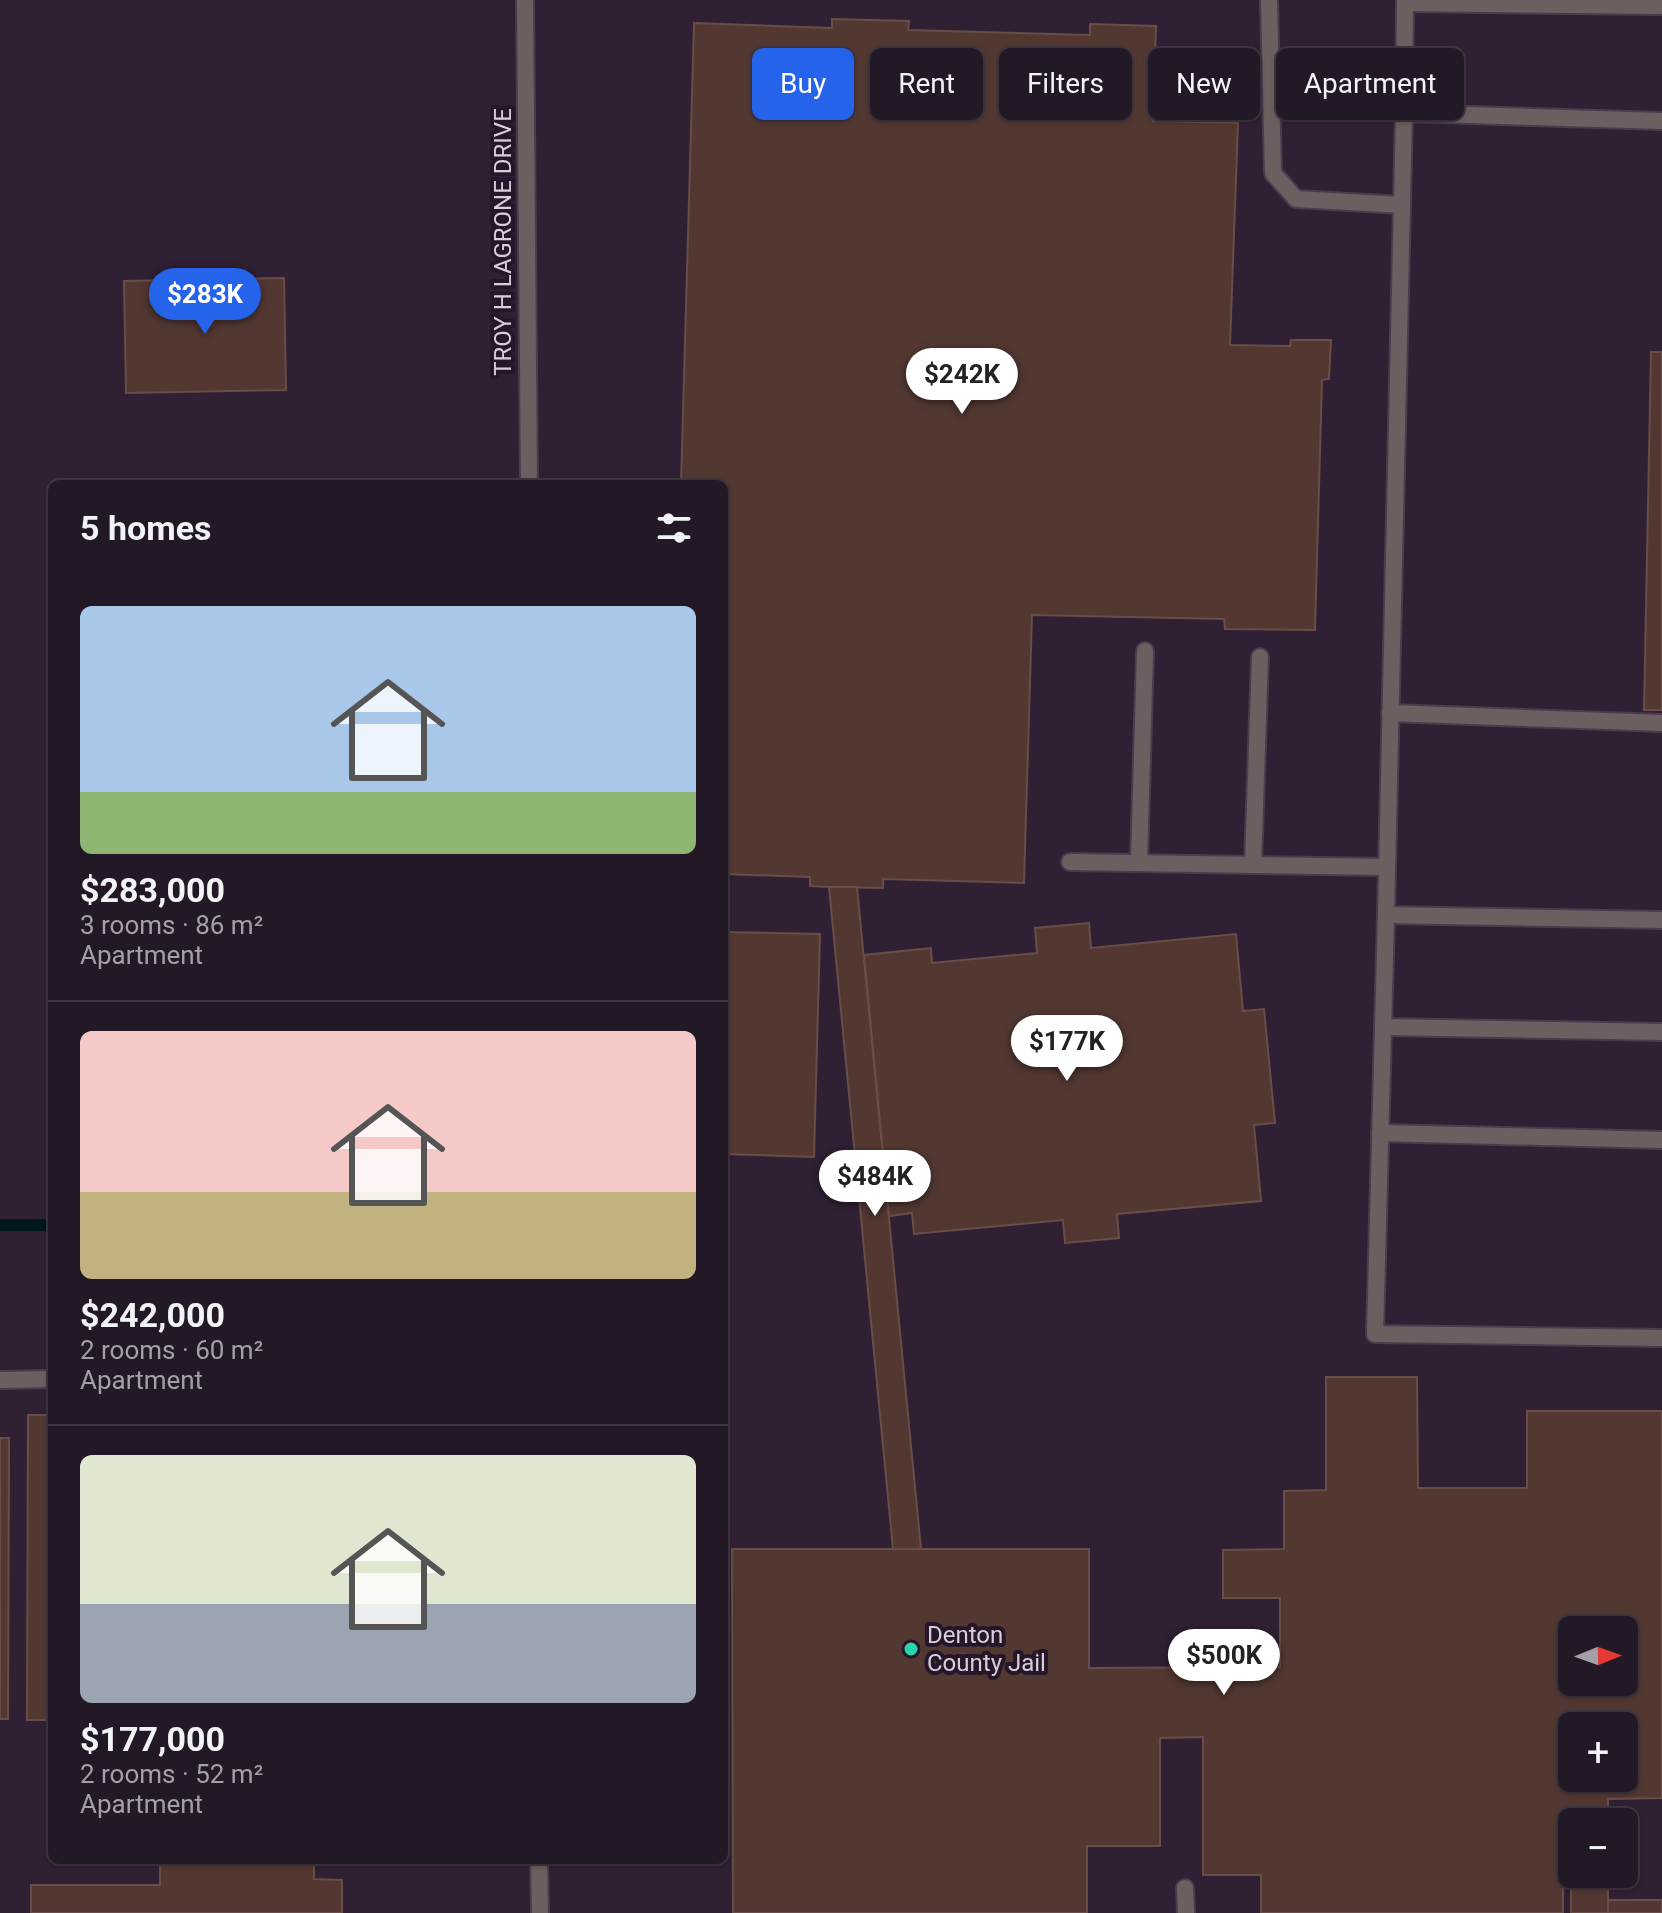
<!DOCTYPE html>
<html lang="en">
<head>
<meta charset="utf-8">
<style>
  :root { --surface:#231826; --page:#2b212e; --text:#f1f3f6; --muted:#a3a0a7; --line:#403743; --accent:#2563eb }
  body { margin:0; font-family:Roboto,sans-serif; background:var(--page); color:var(--text); height:100vh; display:flex; flex-direction:column; font-size:30px; white-space:nowrap }
  * { box-sizing:border-box; margin:0 }
  p { font-size:26px; color:var(--muted) }
  .icon { flex:none; width:44px; height:44px; fill:none; stroke:currentColor; stroke-width:2; stroke-linecap:round; stroke-linejoin:round }
  .map { position:relative; flex:1; overflow:hidden }
  .panel { position:absolute; left:48px; top:480px; width:680px; height:1384px; display:flex; flex-direction:column; background:var(--surface); border-radius:12px; box-shadow:0 2px 6px #0004,0 0 0 2px var(--line) }
  .panel>* { flex:none }
  .hud { position:absolute; left:752px; top:48px; width:760px; height:72px; display:flex; gap:16px }
  .needle { width:52px; rotate:89deg }
  .fabs { position:absolute; left:1558px; top:1616px; display:grid; gap:16px }
  .fabs a { display:grid; place-items:center; width:80px; height:80px; border-radius:12px; background:var(--surface); box-shadow:0 2px 6px #0004,0 0 0 2px var(--line); font-size:40px }
  .price { position:absolute; translate:-50% -68px; padding:0 18px; border-radius:28px; background:#fff; color:#222; font-size:26px; line-height:52px; filter:drop-shadow(0 2px 4px #0008) }
  .price::after { content:''; position:absolute; left:50%; top:48px; width:24px; height:18px; margin-left:-12px; background:inherit; clip-path:polygon(0 0,100% 0,50% 100%) }
  .price.active { background:var(--accent); color:#fff }
  ul { padding:0; list-style:none }
  li { display:grid; align-content:center; gap:16px; height:424px; padding:0 32px }
  li+li { border-top:2px solid var(--line) }
  li span { display:grid; place-items:center; height:248px; border-radius:12px; color:#555 }
  li>.icon { margin-inline-start:auto }
  span .icon { width:144px; height:144px; fill:#fffc; stroke-width:1 }
  li b { font-size:34px }
  h2 { display:flex; justify-content:space-between; align-items:center; height:96px; padding:0 32px; font-size:34px }
  .chip { padding:0 28px; border-radius:12px; background:var(--surface); box-shadow:0 2px 6px #0004,0 0 0 2px var(--line); font-size:28px; line-height:72px }
  .chip.active { background:var(--accent); color:#fff }
  .map>svg:first-child { display:block }
</style>
</head>
<body>
<div class="map">
<svg width="1662" height="1913" viewBox="0 0 1662 1913">
  <rect width="100%" height="100%" fill="#2f2033"/>
  <g fill="none" stroke-linecap="round" stroke-linejoin="round">
    <!-- stream -->
    <polyline stroke="#00181b" stroke-width="12" points="0,1225 52,1225"/>
  </g>
  <!-- building -->
  <g fill="#533832" stroke="#6a4d48" stroke-width="2" fill-rule="evenodd">
    <polygon points="832,19 909,21 908,30 1090,35 1090,24 1156,26 1153,121 1238,123 1230,345 1290,346 1291,340 1331,340 1329,379 1322,380 1315,630 1225,629 1224,619 1032,615 1024,883 883,879 883,888 829,887 810,886 810,877 724,874 724,484 681,484 694,23 832,28"/>
    <polygon points="284,278 286,390 126,393 124,281"/>
    <polygon points="1651,352 1662,352 1662,710 1644,710"/>
    <polygon points="829,887 857,887 921,1549 893,1549"/>
    <polygon points="1089,923 1091,948 1236,934 1243,1011 1264,1009 1275,1123 1254,1125 1261,1201 1117,1214 1119,1238 1065,1243 1063,1220 914,1234 912,1213 889,1216 864,955 931,948 932,963 1037,953 1035,928"/>
    <polygon points="724,932 820,934 814,1157 724,1154"/>
    <path d="M1326 1377H1417L1418 1488H1527V1411H1662V1798L1608 1799V1822H1572V1874H1608V1876H1563V1913H1261V1875H1203V1737L1160 1738V1846H1087V1913H733L732 1549H1089V1668L1280 1667V1598H1223V1550L1284 1549V1491L1326 1490ZM1572 1630H1624V1682H1572ZM1572 1726H1624V1778H1572Z"/>
    <polygon points="28,1415 52,1415 52,1720 27,1720"/>
    <polygon points="0,1438 9,1438 8,1719 0,1719"/>
    <polygon points="160,1860 314,1860 314,1879 342,1880 342,1913 31,1913 31,1885 160,1885"/>
    <rect x="1571" y="1876" width="37" height="37"/>
    <rect x="1608" y="1900" width="54" height="13"/>
  </g>
  <g fill="none" stroke-linecap="round" stroke-linejoin="round">
    <!-- service casing -->
    <g stroke="#4a3c4e" stroke-width="20">
      <g id="service">
        <polyline points="525,0 529,484"/>
        <polyline points="1269,0 1273,173 1296,199 1402,205"/>
        <polyline points="1405,3 1662,6"/>
        <polyline points="1404,113 1405,0"/>
        <polyline points="1662,121 1404,113 1386,915 1662,920"/>
        <polyline points="1390,713 1662,723"/>
        <polyline points="1070,862 1387,867"/>
        <polyline points="1139,863 1145,651"/>
        <polyline points="1253,865 1260,657"/>
        <polyline points="1386,915 1375,1334 1662,1338"/>
        <polyline points="1383,1027 1662,1032"/>
        <polyline points="1380,1133 1662,1140"/>
        <polyline points="0,1380 52,1379"/>
        <polyline points="539,1860 540,1913"/>
        <polyline points="1185,1888 1186,1913"/>
      </g>
    </g>
    <!-- service -->
    <use href="#service" stroke="#6d5f5f" stroke-width="16"/>
  </g>
  <!-- markers -->
  <circle fill="#28d5ad" stroke="#251629" stroke-width="3" cx="911" cy="1649" r="8"/>
  <g text-anchor="middle" stroke-width="8" stroke-linejoin="round" paint-order="stroke">
    <!-- street labels -->
    <g font-size="24" fill="#d7ceda" stroke="#251629">
      <text transform="translate(503 242) rotate(-90)" y="8">TROY H LAGRONE DRIVE</text>
    </g>
    <!-- poi labels -->
    <g font-size="24" fill="#d7ceda" stroke="#251629" text-anchor="start">
      <text x="927" y="1643">Denton<tspan x="927" dy="28">County Jail</tspan></text>
    </g>
  </g>
</svg>
<div class="fabs">
<a><svg class="needle" viewBox="-14 -14 28 28"><path d="M0-13l5 13h-10z" fill="#e53935"/><path d="M0 13l5-13h-10z" fill="#a3a0a7"/></svg></a>
<a>+</a>
<a>−</a>
</div>
<b class="price active" style="left:205px;top:336px">$283K</b>
<b class="price" style="left:962px;top:416px">$242K</b>
<b class="price" style="left:1067px;top:1083px">$177K</b>
<b class="price" style="left:875px;top:1218px">$484K</b>
<b class="price" style="left:1224px;top:1697px">$500K</b>
<div class="hud">
<a class="chip active">Buy</a>
<a class="chip">Rent</a>
<a class="chip">Filters</a>
<a class="chip">New</a>
<a class="chip">Apartment</a>
</div>
<section class="panel">
<h2>5 homes<svg class="icon" aria-label="filters" viewBox="0 0 24 24"><path d="M4 7h16M4 17h16"/><circle cx="9" cy="7" r="2"/><circle cx="15" cy="17" r="2"/></svg></h2>
<ul>
<li><span style="background:linear-gradient(#a9c7e8 75%,#8fb573 0)"><svg class="icon" aria-label="home" viewBox="0 0 24 24"><path d="M3 11l9-7 9 7M6 9v11h12V9"/></svg></span><div><b>$283,000</b><p>3 rooms · 86 m²</p><p>Apartment</p></div></li>
<li><span style="background:linear-gradient(#f6c9c9 65%,#c2b280 0)"><svg class="icon" aria-label="home" viewBox="0 0 24 24"><path d="M3 11l9-7 9 7M6 9v11h12V9"/></svg></span><div><b>$242,000</b><p>2 rooms · 60 m²</p><p>Apartment</p></div></li>
<li><span style="background:linear-gradient(#dfe7d0 60%,#9aa5b1 0)"><svg class="icon" aria-label="home" viewBox="0 0 24 24"><path d="M3 11l9-7 9 7M6 9v11h12V9"/></svg></span><div><b>$177,000</b><p>2 rooms · 52 m²</p><p>Apartment</p></div></li>
</ul>
</section>
</div>
</body>
</html>
